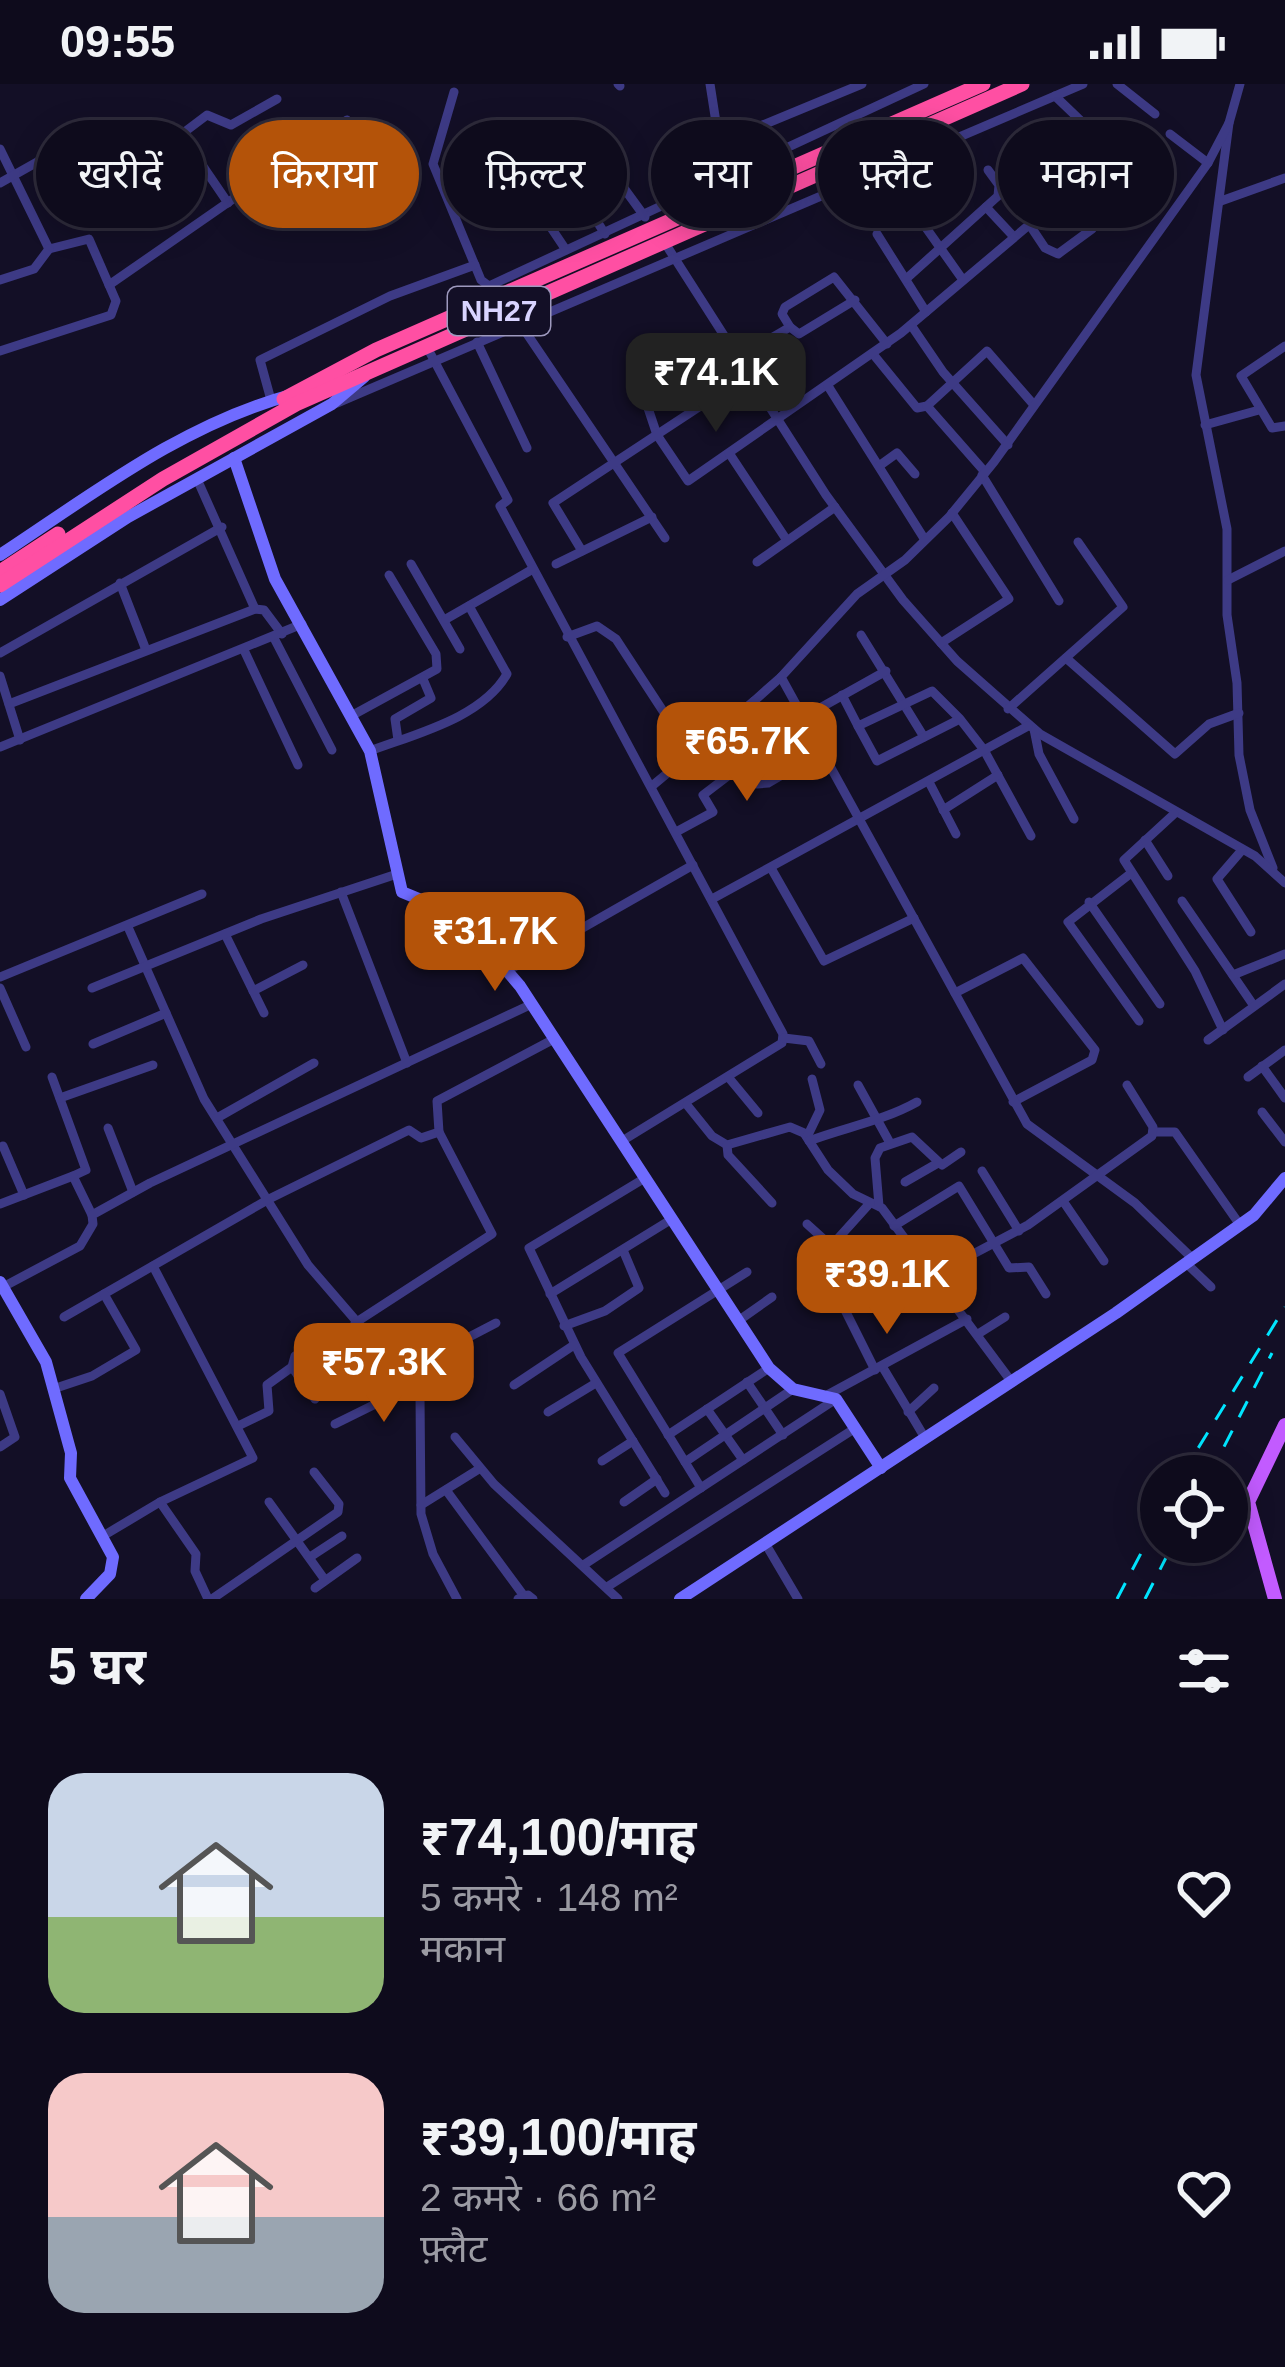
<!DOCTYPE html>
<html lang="hi">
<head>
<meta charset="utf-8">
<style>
  :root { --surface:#0e0b1c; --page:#1c1929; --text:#f1f3f6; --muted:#9b9ba3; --line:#2e2b3b; --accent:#b45309 }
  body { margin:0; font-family:Arial,"Noto Sans Devanagari",sans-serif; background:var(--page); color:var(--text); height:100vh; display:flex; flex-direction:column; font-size:45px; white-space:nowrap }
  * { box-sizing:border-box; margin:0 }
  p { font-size:39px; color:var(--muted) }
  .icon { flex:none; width:66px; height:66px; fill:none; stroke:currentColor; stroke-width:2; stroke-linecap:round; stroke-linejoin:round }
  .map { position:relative; height:1515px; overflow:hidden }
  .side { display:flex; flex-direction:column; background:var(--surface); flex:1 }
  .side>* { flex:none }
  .guide { position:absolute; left:36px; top:36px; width:1215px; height:108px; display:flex; gap:24px }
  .fabs { position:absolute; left:1140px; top:1371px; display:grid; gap:24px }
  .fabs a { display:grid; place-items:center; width:108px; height:108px; border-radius:50%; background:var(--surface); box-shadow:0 6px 30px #0003,0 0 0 3px var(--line); font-size:60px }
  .price { position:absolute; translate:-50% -102px; padding:0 27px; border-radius:24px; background:var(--accent); color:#fff; font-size:39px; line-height:78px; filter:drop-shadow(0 3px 6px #0008) }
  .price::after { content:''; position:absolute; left:50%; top:72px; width:36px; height:27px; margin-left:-18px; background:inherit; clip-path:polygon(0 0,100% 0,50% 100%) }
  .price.current { background:#222; color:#fff }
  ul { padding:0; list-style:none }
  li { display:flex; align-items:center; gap:36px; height:300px; padding:0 48px }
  li span { display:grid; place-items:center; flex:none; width:336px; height:240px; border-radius:36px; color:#555 }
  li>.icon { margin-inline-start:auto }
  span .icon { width:144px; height:144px; fill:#fffc; stroke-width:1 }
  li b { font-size:51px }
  h2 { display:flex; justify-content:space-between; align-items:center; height:144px; padding:0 48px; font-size:51px }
  .pill { padding:0 42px; border-radius:54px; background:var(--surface); box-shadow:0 6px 30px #0003,0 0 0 3px var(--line); font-size:42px; line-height:108px }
  .pill.current { background:var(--accent); color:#fff }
  .status { display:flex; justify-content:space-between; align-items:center; height:84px; padding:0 60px; background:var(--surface); direction:ltr }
  .status svg { height:33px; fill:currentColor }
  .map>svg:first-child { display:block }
</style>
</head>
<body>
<div class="status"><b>09:55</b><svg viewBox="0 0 49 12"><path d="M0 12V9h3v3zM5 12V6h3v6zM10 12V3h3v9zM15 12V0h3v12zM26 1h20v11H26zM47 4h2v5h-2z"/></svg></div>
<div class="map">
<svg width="1285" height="1515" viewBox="0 0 1285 1515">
  <rect width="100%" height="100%" fill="#130f26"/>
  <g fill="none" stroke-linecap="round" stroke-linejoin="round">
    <!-- street -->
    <g stroke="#3d3a85" stroke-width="9">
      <polyline points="618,0 620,2"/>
      <polyline points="710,0 725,96"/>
      <polyline points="1117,0 1155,30"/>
      <polyline points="1240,0 1229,39 1196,291 1227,445 1227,531 1237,599 1239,671 1250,726 1273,784"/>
      <polyline points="454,8 433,80 481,196 489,202 924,0"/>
      <polyline points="1055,12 1156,109"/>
      <polyline points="181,50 228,119"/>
      <polyline points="1170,50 1208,79"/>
      <polyline points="591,59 645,133"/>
      <polyline points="719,59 862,0"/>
      <polyline points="0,65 49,165 89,155 116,217 111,231 0,267"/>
      <polyline points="146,77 207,31 231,41 277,15"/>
      <polyline points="513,87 566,166"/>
      <polyline points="1085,93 1109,111 1133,90"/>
      <polyline points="0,99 78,55"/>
      <polyline points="523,102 560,79 605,150"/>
      <polyline points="907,117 963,196"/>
      <polyline points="1221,117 1285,94"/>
      <polyline points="986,123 1014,153"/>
      <polyline points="1029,140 1045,164 1058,170 1092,145"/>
      <polyline points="877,150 926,228"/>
      <polyline points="663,156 826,411 903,516 957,577 1040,650 1255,772 1285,799"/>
      <polyline points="906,195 998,112 999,101 988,86"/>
      <polyline points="0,196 34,185 49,165"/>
      <polyline points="109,201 347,36"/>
      <polyline points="521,241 665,454"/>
      <polyline points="911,241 943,288 1008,361"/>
      <polyline points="790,243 782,230 785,223 834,193 887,260"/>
      <polyline points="477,258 527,364"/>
      <polyline points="1285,262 1241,292 1272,344 1285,342"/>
      <polyline points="427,263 508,416 500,422 783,950 782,959 622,1057"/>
      <polyline points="873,270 917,324 927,322 987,267 1034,321"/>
      <polyline points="736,275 790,243 799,250 855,216"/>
      <polyline points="636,288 657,351 688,397 901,249 1112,71"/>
      <polyline points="828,302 925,456"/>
      <polyline points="271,316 260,276 390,212 475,181"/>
      <polyline points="337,319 1083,0"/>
      <polyline points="927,322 985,388"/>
      <polyline points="1205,341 1259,326"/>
      <polyline points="729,369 786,455"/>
      <polyline points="879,382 897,369 915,390"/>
      <polyline points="982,391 1059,517"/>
      <polyline points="582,467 553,419 746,292"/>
      <polyline points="757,478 835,423"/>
      <polyline points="411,480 460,565"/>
      <polyline points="556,480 652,433"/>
      <polyline points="1228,496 1285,467"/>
      <polyline points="120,499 146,566"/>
      <polyline points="255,525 264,526 282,550"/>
      <polyline points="446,535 533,485"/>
      <polyline points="861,551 924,653"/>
      <polyline points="567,553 597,542 616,555 691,670"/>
      <polyline points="274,554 332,666"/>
      <polyline points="941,559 1009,515 952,429"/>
      <polyline points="244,566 298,681"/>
      <polyline points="0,569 222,443"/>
      <polyline points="1066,574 1175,670 1209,640 1239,629"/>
      <polyline points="0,592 20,656"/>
      <polyline points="842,611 858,642"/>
      <polyline points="754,617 781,593"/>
      <polyline points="9,620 255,525 197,395"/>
      <polyline points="1008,625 1123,523 1078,458"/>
      <polyline points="351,632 437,585 436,570 389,491"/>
      <polyline points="804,633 886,587"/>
      <polyline points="960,635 932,607 858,642 877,677 960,635 984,666 1031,752"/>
      <polyline points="1034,645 1039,670 1074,735"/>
      <polyline points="398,656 395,635 431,614 423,595"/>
      <polyline points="0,663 302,540"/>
      <path d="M370 667C415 650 482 634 507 590L469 522"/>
      <polyline points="929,698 956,750"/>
      <polyline points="652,702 754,617 795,683"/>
      <polyline points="943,726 998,691"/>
      <polyline points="1174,730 1124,776 1195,887 1223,946"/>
      <polyline points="676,748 713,728 703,711 741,682 757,700 768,699 823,667"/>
      <polyline points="1145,756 1168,792"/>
      <polyline points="1242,766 1217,795 1251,848"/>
      <polyline points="771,784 824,877 914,834"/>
      <polyline points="1130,790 1068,838 1139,937"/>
      <polyline points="341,808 407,979"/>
      <polyline points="712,815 1028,642"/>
      <polyline points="1182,817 1254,922"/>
      <polyline points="1089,818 1160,920"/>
      <polyline points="128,843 204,1015 308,1181 420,1311 421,1430 433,1470 457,1515"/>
      <polyline points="225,850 264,929"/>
      <polyline points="507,887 693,781"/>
      <polyline points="1233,891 1285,870"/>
      <polyline points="0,893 202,810"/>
      <polyline points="0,904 26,963"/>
      <polyline points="92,904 261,835 394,791"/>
      <polyline points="253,907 303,881"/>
      <polyline points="955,909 1023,874 1095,966 1092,976 1013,1018"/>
      <polyline points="784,954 809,957 821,980"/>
      <polyline points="1208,956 1285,900"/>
      <polyline points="93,960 166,929"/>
      <polyline points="1262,982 1285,1014"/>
      <polyline points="52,993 86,1086 73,1092"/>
      <polyline points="1248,993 1285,966"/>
      <polyline points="729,994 758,1029"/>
      <polyline points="858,1001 890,1059"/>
      <polyline points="60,1014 153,981"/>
      <polyline points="687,1021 712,1052 727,1061 790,1043 804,1049 828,1086 853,1110 882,1124 1011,1297"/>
      <polyline points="1262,1028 1285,1058"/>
      <polyline points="217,1034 314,979"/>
      <polyline points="108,1044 133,1108"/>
      <polyline points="1155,1048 1175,1048 1240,1141"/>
      <polyline points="807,1053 820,1026 812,995"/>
      <path d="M809 1057C846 1043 883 1037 917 1018"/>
      <polyline points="727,1061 728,1071 772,1119"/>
      <polyline points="3,1062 24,1111"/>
      <polyline points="982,1087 1019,1147"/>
      <polyline points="645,1094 529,1164 581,1273 665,1409"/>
      <polyline points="905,1098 938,1079"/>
      <polyline points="1063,1117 1104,1177"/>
      <polyline points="0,1120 73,1092 92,1131"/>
      <polyline points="879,1122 875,1074 880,1064 912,1053 942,1081 961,1068"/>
      <polyline points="807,1140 860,1188 837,1210 875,1286"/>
      <polyline points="894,1142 959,1102 1009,1184 1029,1183 1046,1210"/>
      <polyline points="833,1160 870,1119"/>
      <polyline points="1192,1174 1135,1119 1027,1040 781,593 857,510 905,476 949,433 994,378 1208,79 1229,39"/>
      <polyline points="1186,1179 1211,1203"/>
      <polyline points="153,1182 253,1374 160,1418 196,1470 195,1487 208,1515"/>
      <polyline points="1,1204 80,1162 93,1140 92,1131 150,1099 532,920"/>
      <polyline points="550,1210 672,1135"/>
      <polyline points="871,1224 1028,1141 1152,1052 1153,1043 1127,1001"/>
      <polyline points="64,1233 269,1115 409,1046 421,1054 439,1048 437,1017 554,955"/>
      <polyline points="738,1237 772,1213"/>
      <polyline points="355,1239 492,1150 439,1048"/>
      <polyline points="564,1242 605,1227 639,1204 623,1166"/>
      <polyline points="978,1250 1005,1233"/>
      <polyline points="882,1282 925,1354"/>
      <polyline points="292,1283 315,1315"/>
      <polyline points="402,1288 496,1239"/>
      <polyline points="747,1298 783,1351"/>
      <polyline points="514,1301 574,1261"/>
      <polyline points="56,1304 92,1292 136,1266 104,1210"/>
      <polyline points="0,1310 15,1353 0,1363"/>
      <polyline points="829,1310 967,1235"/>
      <polyline points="707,1325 743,1376"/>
      <polyline points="548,1328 596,1299"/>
      <polyline points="908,1328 934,1304"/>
      <polyline points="335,1340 414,1301"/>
      <polyline points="238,1342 269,1327 267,1301 292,1283 295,1272 338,1248"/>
      <polyline points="668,1351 769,1284"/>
      <polyline points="455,1353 494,1400 618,1515"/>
      <polyline points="602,1377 633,1357"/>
      <polyline points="685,1378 793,1305"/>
      <polyline points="701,1404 618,1269 747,1188"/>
      <polyline points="446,1406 524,1512"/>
      <polyline points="269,1418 325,1496"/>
      <polyline points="624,1418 657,1395"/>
      <polyline points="421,1421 479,1385"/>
      <polyline points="103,1452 160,1418"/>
      <polyline points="765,1459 798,1515"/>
      <polyline points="310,1473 342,1452"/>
      <polyline points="585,1480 836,1315"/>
      <polyline points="607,1503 854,1345"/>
      <polyline points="315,1504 357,1474"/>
      <polyline points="212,1515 338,1428 339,1420 314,1388"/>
      <polyline points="518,1515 528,1511 533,1515"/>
    </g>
    <!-- secondary -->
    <g stroke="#6f6bff" stroke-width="12">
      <polyline points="234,374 275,495 370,667 402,808 460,832 520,902 769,1284 793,1305 836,1315 881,1384"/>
      <path d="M0 471C93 410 183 340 291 311"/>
      <polyline points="0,516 128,433 332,320 364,293"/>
      <polyline points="0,1198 46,1278 71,1369 70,1394 113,1473 110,1490 86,1515"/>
      <polyline points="680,1515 1116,1229 1254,1131 1285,1094"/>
    </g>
    <!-- primary -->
    <polyline stroke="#c25bff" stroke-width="14" points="1275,1515 1248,1418 1285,1341"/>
    <!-- highway -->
    <g stroke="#ff4fa3" stroke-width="15">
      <polyline points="284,315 376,266 983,0"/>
      <polyline points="0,488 58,450"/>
      <polyline points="0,501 163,395 296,320 1022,0"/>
    </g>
    <!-- rail -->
    <g stroke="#00e5ff" stroke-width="3" stroke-dasharray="18 15" stroke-linecap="butt">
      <polyline points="1181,1392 1285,1223"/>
      <polyline points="1209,1392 1272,1269"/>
      <polyline points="1117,1515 1161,1431"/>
      <polyline points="1145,1515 1174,1458"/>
    </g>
  </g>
  <g text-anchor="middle" stroke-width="10" stroke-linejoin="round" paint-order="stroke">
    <!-- shield labels -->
    <rect fill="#130f26" stroke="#9e99be" stroke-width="3" x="448" y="203" width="102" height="48" rx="9"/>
    <g font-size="30" font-weight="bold" fill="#d9d4ff">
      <text x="499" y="237">NH27</text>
    </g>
  </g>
</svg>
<div class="fabs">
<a><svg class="icon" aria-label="locate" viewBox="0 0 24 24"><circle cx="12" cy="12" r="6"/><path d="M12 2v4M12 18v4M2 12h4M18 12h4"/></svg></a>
</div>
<b class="price current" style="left:716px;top:351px">₹74.1K</b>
<b class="price" style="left:747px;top:720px">₹65.7K</b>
<b class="price" style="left:495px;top:910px">₹31.7K</b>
<b class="price" style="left:887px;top:1253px">₹39.1K</b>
<b class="price" style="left:384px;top:1341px">₹57.3K</b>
<div class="guide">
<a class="pill">खरीदें</a>
<a class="pill current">किराया</a>
<a class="pill">फ़िल्टर</a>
<a class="pill">नया</a>
<a class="pill">फ़्लैट</a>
<a class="pill">मकान</a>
</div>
</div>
<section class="side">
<h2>5 घर<svg class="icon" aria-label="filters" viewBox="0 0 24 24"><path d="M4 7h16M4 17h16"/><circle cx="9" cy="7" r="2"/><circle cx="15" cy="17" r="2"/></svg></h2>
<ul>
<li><span style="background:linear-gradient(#c9d6e8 60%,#8fb573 0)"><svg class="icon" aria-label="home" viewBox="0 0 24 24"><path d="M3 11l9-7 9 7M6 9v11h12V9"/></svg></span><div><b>₹74,100/माह</b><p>5 कमरे · 148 m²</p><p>मकान</p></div><svg class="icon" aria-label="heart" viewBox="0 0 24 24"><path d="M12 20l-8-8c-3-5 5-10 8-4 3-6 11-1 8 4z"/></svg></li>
<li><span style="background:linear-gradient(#f6c9c9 60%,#9aa5b1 0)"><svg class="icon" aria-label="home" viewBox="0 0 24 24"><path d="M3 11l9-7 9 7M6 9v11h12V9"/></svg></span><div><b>₹39,100/माह</b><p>2 कमरे · 66 m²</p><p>फ़्लैट</p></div><svg class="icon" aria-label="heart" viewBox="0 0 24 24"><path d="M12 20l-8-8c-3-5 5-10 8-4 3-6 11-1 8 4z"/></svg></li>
</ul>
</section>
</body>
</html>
